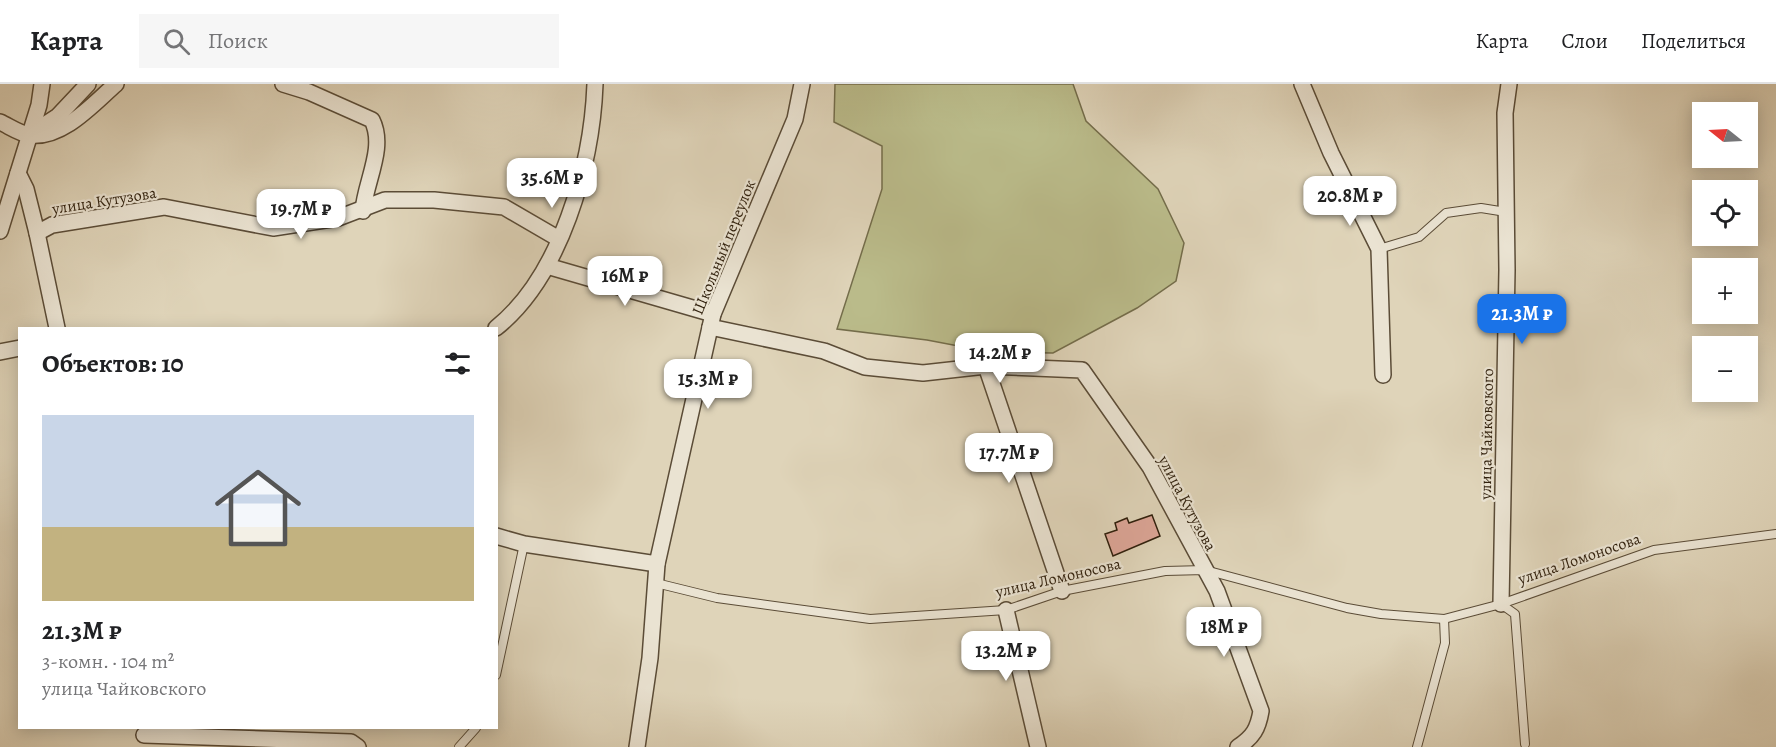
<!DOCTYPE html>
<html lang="ru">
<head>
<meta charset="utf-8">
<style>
  :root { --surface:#fff; --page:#f6f6f6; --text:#202124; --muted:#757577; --line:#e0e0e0; --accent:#1a73e8 }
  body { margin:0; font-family:Alegreya,serif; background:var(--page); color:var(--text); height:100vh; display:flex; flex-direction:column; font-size:22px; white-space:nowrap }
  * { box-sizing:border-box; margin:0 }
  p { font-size:20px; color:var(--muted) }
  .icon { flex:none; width:33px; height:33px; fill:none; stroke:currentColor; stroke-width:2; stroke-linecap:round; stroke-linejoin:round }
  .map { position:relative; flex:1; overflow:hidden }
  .details { position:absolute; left:18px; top:243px; width:480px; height:402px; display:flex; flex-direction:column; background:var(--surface); border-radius:0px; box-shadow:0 3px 15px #0003 }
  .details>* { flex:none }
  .needle { width:39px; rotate:288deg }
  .controls { position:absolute; left:1692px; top:18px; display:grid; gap:12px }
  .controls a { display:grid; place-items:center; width:66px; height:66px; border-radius:0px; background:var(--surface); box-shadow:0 3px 15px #0003; font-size:30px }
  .price { position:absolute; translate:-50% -51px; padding:0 14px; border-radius:12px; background:#fff; color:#222; font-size:20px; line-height:39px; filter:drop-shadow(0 2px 3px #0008) }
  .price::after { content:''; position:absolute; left:50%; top:36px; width:18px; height:14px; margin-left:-9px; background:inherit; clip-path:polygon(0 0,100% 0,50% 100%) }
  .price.selected { background:var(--accent); color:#fff }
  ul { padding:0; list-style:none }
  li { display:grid; align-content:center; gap:12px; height:318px; padding:0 24px }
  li+li { border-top:2px solid var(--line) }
  li span { display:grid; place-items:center; height:186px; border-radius:0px; color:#555 }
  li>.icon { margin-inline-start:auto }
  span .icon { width:108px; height:108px; fill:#fffc; stroke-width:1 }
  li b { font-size:26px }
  h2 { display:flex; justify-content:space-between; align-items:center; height:72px; padding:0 24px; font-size:26px }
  header { display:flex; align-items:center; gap:36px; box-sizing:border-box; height:84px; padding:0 30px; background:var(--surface); border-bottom:2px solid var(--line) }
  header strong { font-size:28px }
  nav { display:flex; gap:33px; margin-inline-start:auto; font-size:21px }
  .search { width:420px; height:54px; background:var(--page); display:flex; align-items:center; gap:15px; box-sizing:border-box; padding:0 21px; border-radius:0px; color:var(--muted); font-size:22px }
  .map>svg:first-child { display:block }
</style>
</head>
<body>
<header>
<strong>Карта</strong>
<div class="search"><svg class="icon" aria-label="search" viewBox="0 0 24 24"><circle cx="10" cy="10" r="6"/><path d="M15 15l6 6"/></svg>Поиск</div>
<nav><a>Карта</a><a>Слои</a><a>Поделиться</a></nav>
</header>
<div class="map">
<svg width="1776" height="663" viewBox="0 0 1776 663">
  <rect width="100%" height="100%" fill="#dfd4b9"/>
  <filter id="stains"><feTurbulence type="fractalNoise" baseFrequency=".00333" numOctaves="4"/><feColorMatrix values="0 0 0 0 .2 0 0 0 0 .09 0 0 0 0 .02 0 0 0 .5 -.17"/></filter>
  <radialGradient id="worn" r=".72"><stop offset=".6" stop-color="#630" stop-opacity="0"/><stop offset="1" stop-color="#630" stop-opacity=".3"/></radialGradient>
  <!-- green -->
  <polygon fill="#babb8a" stroke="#746d4b" stroke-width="1.5" points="835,0 1073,0 1086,37 1158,105 1184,159 1176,197 1137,224 1053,269 990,268 927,256 837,245 882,105 882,62 834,38"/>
  <!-- building -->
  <polygon fill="#dda698" stroke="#2f1f0c" stroke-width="1.5" points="1152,431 1160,452 1113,472 1105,450 1117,446 1115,439 1127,434 1129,439"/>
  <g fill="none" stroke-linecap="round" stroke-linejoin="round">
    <!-- service casing -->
    <g stroke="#5b4c37" stroke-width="10">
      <g id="service">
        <polyline points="1379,165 1419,153 1446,129 1481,124 1506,128"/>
        <polyline points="656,499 717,514 870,535 1006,526 1062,507 1165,487 1205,486 1347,524 1381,530 1444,535 1501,520 1654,466 1776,450"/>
        <polyline points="1501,520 1515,530 1525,660"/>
        <polyline points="496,591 524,460"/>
        <polyline points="459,663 476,644"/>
        <polyline points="1417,663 1445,559 1444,535"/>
      </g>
    </g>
    <!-- minor casing -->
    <g stroke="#5b4c37" stroke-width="18">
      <g id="minor">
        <path d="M283 0 309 8 372 36C386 64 365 98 363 127"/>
        <polyline points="1302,0 1331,69 1379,165 1383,291"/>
        <path d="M0 38C9 42 20 50 30 51 63 55 94 19 116 0"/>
        <polyline points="35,47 58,32 88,0"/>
        <polyline points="18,89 26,105 37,149 57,244"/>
        <polyline points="0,147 39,21 42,0"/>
        <polyline points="37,149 52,141 164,123 273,144 338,134 385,116 434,116 504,123 559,155"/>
        <polyline points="547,182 713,230"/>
        <path d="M710 243 824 267 865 283 923 289 986 282 1082 286 1150 383 1217 507 1261 627C1258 645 1253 653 1238 663"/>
        <path d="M496 244C561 192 592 81 595 0"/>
        <polyline points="0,268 20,264"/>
        <polyline points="986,282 1062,507"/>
        <polyline points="496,452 524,460 657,480"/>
        <polyline points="1501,520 1507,186 1505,29 1509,0"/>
        <polyline points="1006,526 1038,663"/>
        <polyline points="144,651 351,658 358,663"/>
        <polyline points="637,663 650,574 657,480 713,230 795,35 802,0"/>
      </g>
    </g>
    <!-- service -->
    <use href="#service" stroke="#eae3d2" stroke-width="8"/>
    <!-- minor -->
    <use href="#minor" stroke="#eae3d2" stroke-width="15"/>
  </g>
  <g text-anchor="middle" stroke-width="4.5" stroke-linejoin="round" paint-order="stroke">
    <!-- street labels -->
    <g font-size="16" fill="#2f1f0c" stroke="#eae3d2">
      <text transform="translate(104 116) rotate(-9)" y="6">улица Кутузова</text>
      <text transform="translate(723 163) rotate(-68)" y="6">Школьный переулок</text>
      <text transform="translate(1486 350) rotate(-89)" y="6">улица Чайковского</text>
      <text transform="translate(1188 419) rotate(62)" y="6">улица Кутузова</text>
      <text transform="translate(1579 474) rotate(-19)" y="6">улица Ломоносова</text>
      <text transform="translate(1058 493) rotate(-13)" y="6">улица Ломоносова</text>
    </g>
  </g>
  <rect width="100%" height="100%" filter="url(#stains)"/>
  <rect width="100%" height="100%" fill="url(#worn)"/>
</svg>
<div class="controls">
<a><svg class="needle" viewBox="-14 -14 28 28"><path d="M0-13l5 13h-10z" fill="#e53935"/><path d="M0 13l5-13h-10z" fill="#757577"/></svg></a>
<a><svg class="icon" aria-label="locate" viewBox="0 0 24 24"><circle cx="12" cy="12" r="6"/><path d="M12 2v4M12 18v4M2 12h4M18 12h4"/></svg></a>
<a>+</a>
<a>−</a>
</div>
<b class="price" style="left:552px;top:125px">35.6M ₽</b>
<b class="price" style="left:1350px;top:143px">20.8M ₽</b>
<b class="price" style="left:301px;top:156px">19.7M ₽</b>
<b class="price" style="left:625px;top:223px">16M ₽</b>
<b class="price selected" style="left:1522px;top:261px">21.3M ₽</b>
<b class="price" style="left:1000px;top:300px">14.2M ₽</b>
<b class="price" style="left:708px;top:326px">15.3M ₽</b>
<b class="price" style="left:1009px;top:400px">17.7M ₽</b>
<b class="price" style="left:1224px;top:574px">18M ₽</b>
<b class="price" style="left:1006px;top:598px">13.2M ₽</b>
<section class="details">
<h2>Объектов: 10<svg class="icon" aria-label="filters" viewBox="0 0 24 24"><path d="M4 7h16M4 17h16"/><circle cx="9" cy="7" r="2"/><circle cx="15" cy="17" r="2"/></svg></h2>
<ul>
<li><span style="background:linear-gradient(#c9d6e8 60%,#c2b280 0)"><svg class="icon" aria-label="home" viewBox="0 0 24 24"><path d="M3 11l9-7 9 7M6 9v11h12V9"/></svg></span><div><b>21.3M ₽</b><p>3-комн. · 104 m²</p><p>улица Чайковского</p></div></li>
</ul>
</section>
</div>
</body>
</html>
